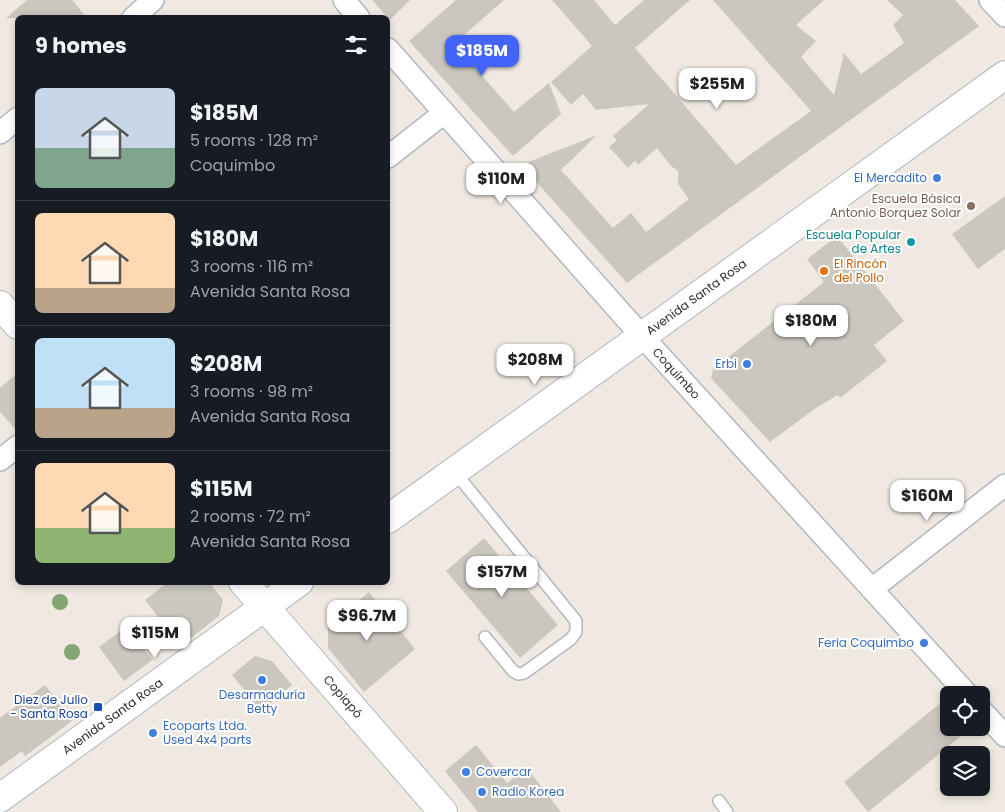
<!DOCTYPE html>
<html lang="en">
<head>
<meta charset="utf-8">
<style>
  :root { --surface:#171b24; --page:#20242c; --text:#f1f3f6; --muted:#9ea1a6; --line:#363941; --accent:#4264fb }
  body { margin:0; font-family:Poppins,sans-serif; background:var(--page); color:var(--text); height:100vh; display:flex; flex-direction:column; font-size:19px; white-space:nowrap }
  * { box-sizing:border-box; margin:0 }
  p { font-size:16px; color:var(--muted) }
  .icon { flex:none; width:28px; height:28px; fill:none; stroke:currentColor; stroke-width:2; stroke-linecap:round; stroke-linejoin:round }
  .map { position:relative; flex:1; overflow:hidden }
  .sheet { position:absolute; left:15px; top:15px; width:375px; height:570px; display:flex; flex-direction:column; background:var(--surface); border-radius:8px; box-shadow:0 2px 8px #0003 }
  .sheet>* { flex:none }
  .controls { position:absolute; left:940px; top:686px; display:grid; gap:10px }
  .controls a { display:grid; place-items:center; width:50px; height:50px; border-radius:8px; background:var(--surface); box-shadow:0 2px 8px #0003; font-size:25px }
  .price { position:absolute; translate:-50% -42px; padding:0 11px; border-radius:10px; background:#fff; color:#222; font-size:16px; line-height:32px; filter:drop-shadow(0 1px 2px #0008) }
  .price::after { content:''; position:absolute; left:50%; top:30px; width:15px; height:11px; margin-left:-8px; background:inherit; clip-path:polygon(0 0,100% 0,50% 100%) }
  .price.on { background:var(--accent); color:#fff }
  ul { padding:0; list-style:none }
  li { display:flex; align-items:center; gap:15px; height:125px; padding:0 20px }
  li+li { border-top:1px solid var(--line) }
  li span { display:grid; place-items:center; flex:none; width:140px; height:100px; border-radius:8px; color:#555 }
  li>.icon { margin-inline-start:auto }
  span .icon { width:60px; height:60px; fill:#fffc; stroke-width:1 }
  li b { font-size:21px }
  h2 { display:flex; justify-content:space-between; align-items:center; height:60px; padding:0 20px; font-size:21px }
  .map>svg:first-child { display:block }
</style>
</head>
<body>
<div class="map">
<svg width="1005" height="812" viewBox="0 0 1005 812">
  <rect width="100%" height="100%" fill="#efe9e1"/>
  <!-- building -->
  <g fill="#cbc7bf">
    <polygon points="27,0 72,0 87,18 6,18"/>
    <polygon points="372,0 410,0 390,20"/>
    <polygon points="456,0 504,0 454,44 514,112 549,83 561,114 513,156 409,41"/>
    <polygon points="552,0 594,0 615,25 644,0 690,0 635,48 736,165 811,111 713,0 824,0 796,25 816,41 801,57 834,95 844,53 861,74 904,43 893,25 903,15 887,0 955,0 979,26 627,283 521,165 597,135 561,170 613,228 631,213 646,232 689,199 678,184 678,171 670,165 657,148 638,165 635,161 628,168 609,147 617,140 613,136 649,104 596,110 583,94 571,105 551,82 592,46"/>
    <polygon points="1005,196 1005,249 978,269 952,234"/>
    <polygon points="837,236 904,321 874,345 887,361 840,398 838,395 816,408 770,442 711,378 713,369 824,282 807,259"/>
    <polygon points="18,373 18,432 0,412 0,388"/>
    <polygon points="484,538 558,625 520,658 446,571"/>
    <polygon points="168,582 209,582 223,600 219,616 181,646 145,600"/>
    <polygon points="369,592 415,649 364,692 328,648 328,627"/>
    <polygon points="127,626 152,660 124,681 99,647"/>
    <polygon points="255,656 272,661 292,685 261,711 232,675"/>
    <polygon points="45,685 72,721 25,756 22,751 0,767 0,718"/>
    <polygon points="949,696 949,728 971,728 868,812 844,782"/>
    <polygon points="476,745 507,783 526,767 561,812 478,812 445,771"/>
  </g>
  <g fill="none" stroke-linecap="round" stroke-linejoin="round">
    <!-- service casing -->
    <g stroke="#b4b7c1" stroke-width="14">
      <g id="service">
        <polyline points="454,471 576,621 576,632 571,639 524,673 518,674 513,671 485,637"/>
        <polyline points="719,801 727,812"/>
      </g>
    </g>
    <!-- minor casing -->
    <g stroke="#b4b7c1" stroke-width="24">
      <g id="minor">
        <polyline points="344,0 359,18"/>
        <polyline points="990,0 1005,16"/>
        <polyline points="133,18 153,0"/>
        <path id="s1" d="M388 49 622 314 968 695"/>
        <polyline points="0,133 18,118"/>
        <polyline points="388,157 444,113"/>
        <polyline points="0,460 18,446"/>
        <polyline points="872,589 1005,485"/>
        <polyline points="981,710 1005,736"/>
      </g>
    </g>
    <!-- tertiary casing -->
    <g stroke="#b4b7c1" stroke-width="30">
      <g id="tertiary">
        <polyline points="0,305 18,325"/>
        <path id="s2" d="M243 582 443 812"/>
      </g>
    </g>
    <!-- secondary casing -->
    <g stroke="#b4b7c1" stroke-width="30">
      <g id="secondary">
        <path id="s3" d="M388 519 1005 75"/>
        <path id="s4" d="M0 798 299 582"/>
      </g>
    </g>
    <!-- service -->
    <use href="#service" stroke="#fff" stroke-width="11"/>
    <!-- minor -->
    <use href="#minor" stroke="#fff" stroke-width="21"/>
    <!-- tertiary -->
    <use href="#tertiary" stroke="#fff" stroke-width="28"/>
    <!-- secondary -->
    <use href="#secondary" stroke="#fff" stroke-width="28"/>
  </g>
  <!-- trees -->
  <g fill="#84a574">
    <circle cx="60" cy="602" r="8"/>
    <circle cx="72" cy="652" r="8"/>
  </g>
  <!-- markers -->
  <g fill="#3f7fe0" stroke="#fff" stroke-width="2">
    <circle cx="937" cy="178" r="5"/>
    <circle cx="747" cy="364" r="5"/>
    <circle cx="924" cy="643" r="5"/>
    <circle cx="262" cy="680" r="5"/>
    <circle cx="153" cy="733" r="5"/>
    <circle cx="466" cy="772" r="5"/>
    <circle cx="482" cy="792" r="5"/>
  </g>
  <circle fill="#8d6e63" stroke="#fff" stroke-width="2" cx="971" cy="206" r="5"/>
  <circle fill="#0f9aa8" stroke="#fff" stroke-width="2" cx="911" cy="242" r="5"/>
  <circle fill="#e8710a" stroke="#fff" stroke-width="2" cx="824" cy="271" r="5"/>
  <rect fill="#1a4fb4" stroke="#fff" stroke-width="2" x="93" y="702" width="10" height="10" rx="2.5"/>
  <g text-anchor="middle" stroke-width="4" stroke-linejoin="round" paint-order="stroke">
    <!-- shop labels -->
    <g font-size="12" fill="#366cbe" stroke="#fff" text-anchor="end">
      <text x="927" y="182">El Mercadito</text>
      <text x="737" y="368">Erbi</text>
      <text x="914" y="647">Feria Coquimbo</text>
      <text x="262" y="699" text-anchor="middle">Desarmaduría<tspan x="262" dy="14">Betty</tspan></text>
      <text x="163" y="730" text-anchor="start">Ecoparts Ltda.<tspan x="163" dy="14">Used 4x4 parts</tspan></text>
      <text x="476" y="776" text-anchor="start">Covercar</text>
      <text x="492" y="796" text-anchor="start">Radio Korea</text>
    </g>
    <!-- education labels -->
    <g font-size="12" fill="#785e54" stroke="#fff" text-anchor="end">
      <text x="961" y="203">Escuela Básica<tspan x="961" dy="14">Antonio Borquez Solar</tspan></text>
    </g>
    <!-- culture labels -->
    <g font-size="12" fill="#0d838f" stroke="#fff" text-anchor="end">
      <text x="901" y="239">Escuela Popular<tspan x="901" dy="14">de Artes</tspan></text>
    </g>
    <!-- food labels -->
    <g font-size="12" fill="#c56008" stroke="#fff" text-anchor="start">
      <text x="834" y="268">El Rincón<tspan x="834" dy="14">del Pollo</tspan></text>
    </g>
    <!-- street labels -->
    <g font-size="12" fill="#2e2e2e" stroke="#fff">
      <text dy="4" stroke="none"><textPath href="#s3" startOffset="380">Avenida Santa Rosa</textPath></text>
      <text dy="4" stroke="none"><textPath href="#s1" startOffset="434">Coquimbo</textPath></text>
      <text dy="4" stroke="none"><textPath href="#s2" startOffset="152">Copiapó</textPath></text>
      <text dy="4" stroke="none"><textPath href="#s4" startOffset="139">Avenida Santa Rosa</textPath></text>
    </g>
    <!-- transit labels -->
    <g font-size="12" fill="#164399" stroke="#fff" text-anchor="end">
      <text x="88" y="704">Diez de Julio<tspan x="88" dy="14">- Santa Rosa</tspan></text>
    </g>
  </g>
</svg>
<div class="controls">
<a><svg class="icon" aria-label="locate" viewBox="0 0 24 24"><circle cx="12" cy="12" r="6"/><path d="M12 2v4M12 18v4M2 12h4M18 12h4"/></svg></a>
<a><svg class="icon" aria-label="layers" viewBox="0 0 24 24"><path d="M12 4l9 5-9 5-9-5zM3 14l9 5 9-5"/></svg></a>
</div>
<b class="price on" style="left:482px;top:77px">$185M</b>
<b class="price" style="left:717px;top:110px">$255M</b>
<b class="price" style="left:501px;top:205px">$110M</b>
<b class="price" style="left:811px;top:347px">$180M</b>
<b class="price" style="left:535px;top:386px">$208M</b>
<b class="price" style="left:927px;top:522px">$160M</b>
<b class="price" style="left:502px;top:598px">$157M</b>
<b class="price" style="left:367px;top:642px">$96.7M</b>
<b class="price" style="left:155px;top:659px">$115M</b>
<section class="sheet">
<h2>9 homes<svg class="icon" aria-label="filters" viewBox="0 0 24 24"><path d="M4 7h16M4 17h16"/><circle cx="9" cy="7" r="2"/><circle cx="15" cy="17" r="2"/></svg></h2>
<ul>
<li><span style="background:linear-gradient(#c9d6e8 60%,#7fa58c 0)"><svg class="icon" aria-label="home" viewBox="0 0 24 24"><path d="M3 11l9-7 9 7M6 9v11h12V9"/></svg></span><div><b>$185M</b><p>5 rooms · 128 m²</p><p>Coquimbo</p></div></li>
<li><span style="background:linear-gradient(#ffd9b3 75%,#b9a48a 0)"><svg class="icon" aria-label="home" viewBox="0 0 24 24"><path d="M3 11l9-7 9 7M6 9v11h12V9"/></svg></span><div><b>$180M</b><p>3 rooms · 116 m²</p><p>Avenida Santa Rosa</p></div></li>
<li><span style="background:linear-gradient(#bfe0f5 70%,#b9a48a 0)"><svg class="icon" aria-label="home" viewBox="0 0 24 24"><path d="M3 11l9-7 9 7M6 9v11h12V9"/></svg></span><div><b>$208M</b><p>3 rooms · 98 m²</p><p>Avenida Santa Rosa</p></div></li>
<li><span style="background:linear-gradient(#ffd9b3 65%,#8fb573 0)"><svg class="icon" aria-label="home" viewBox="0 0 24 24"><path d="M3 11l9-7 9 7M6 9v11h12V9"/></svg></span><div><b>$115M</b><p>2 rooms · 72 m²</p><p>Avenida Santa Rosa</p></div></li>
</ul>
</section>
</div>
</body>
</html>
